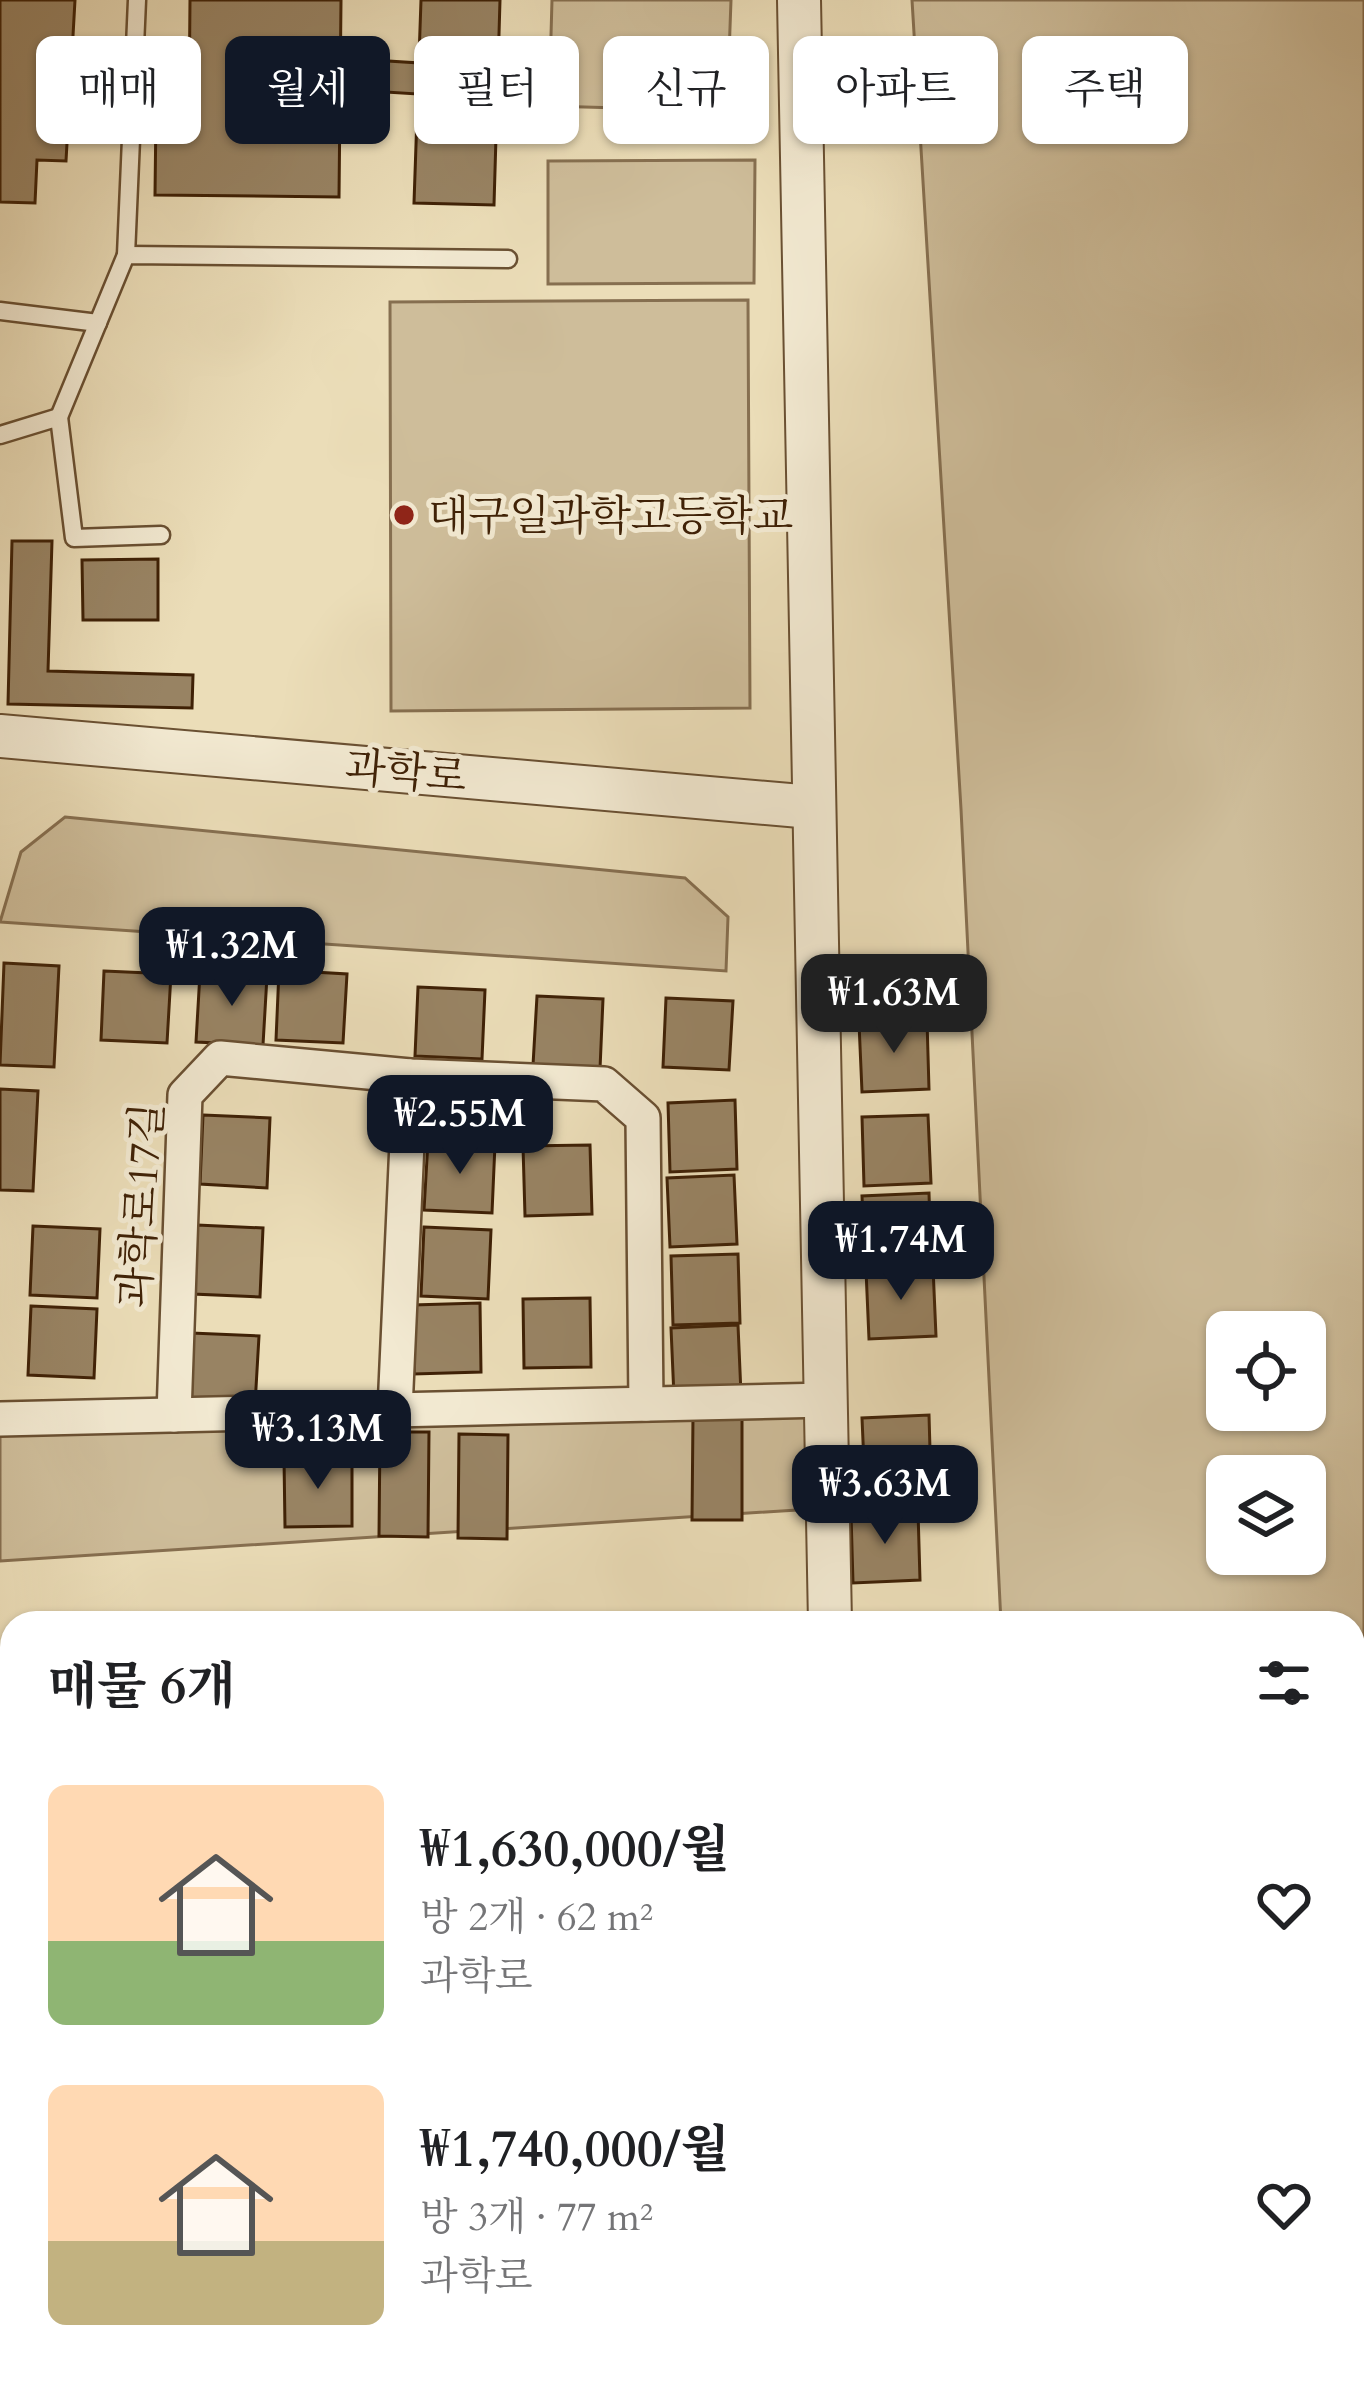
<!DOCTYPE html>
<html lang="ko">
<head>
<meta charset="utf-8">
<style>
  :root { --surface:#fff; --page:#f6f6f6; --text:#202124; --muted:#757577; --accent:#111827 }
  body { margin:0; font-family:Cardo,"Noto Serif KR",serif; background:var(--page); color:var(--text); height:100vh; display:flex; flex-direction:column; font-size:45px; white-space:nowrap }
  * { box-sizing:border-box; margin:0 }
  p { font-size:39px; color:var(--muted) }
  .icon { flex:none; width:66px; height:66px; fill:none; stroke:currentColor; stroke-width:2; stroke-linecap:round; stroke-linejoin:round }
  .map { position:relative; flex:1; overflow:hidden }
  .details { position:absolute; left:0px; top:1611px; width:1365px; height:771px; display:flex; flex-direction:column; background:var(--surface); border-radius:36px 36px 0 0; box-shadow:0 3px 9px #0004 }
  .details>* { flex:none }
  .banner { position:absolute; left:36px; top:36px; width:1293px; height:108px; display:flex; gap:24px }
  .tools { position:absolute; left:1206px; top:1311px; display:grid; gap:24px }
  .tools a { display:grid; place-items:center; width:120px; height:120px; border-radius:18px; background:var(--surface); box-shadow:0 3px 9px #0004; font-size:60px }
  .price { position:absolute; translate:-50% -102px; padding:0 27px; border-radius:24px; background:var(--accent); color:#fff; font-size:39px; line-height:78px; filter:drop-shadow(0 3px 6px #0008) }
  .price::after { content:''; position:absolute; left:50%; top:72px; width:36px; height:27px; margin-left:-18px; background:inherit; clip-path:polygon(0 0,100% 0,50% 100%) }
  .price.selected { background:#222; color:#fff }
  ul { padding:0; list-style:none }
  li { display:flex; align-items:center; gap:36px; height:300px; padding:0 48px }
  li span { display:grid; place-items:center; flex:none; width:336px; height:240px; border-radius:18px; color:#555 }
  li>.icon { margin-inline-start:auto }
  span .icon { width:144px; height:144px; fill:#fffc; stroke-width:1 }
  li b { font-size:51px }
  h2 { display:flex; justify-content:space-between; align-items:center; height:144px; padding:0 48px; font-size:51px }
  .tag { padding:0 42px; border-radius:18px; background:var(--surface); box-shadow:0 3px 9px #0004; font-size:42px; line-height:108px }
  .tag.selected { background:var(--accent); color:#fff }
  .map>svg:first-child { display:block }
</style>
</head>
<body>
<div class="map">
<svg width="1364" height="2381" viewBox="0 0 1364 2381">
  <rect width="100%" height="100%" fill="#ebddb8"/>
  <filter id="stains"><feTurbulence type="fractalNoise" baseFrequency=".00167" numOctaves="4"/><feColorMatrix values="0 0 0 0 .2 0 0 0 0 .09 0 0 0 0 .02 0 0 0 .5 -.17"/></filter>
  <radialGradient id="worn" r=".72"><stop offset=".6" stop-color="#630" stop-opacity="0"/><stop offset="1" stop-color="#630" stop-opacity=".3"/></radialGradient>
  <!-- green -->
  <g fill="#cebd9a" stroke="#866f50" stroke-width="3" fill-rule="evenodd">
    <polygon points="552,0 731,0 727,111 549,106"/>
    <path d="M912 0H1364V2381H1044V2370H1353V1623H1001L961 809ZM1227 1332H1305V1410H1227ZM1227 1476H1305V1554H1227Z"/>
    <polygon points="755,160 754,283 548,284 548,161"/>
    <polygon points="748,300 750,708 391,711 390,302"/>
    <polygon points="65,817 685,878 728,917 726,971 0,922 21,852"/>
    <polygon points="826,1400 828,1508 0,1561 0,1419"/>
  </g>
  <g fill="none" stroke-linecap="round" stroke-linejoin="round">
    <!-- stream -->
    <polyline stroke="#836b4c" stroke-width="12" points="908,2370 909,2381"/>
  </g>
  <!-- building -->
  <g fill="#988363" stroke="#3f2106" stroke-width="3">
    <polygon points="0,0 75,0 66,161 37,160 35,203 0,202"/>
    <polygon points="190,0 341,0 339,197 155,195 156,112 189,112"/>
    <polygon points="421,0 500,0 494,205 414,203"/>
    <polygon points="340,58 419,63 417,94 338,89"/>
    <polygon points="12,541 52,541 48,671 193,675 192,708 8,704"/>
    <polygon points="158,559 158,620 83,620 82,560"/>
    <polygon points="4,963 59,966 54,1067 0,1065"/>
    <polygon points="279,970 347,974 343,1043 276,1040"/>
    <polygon points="104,971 171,974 167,1043 101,1040"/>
    <polygon points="200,973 267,976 263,1045 196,1042"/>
    <polygon points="418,987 485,990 482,1059 415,1056"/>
    <polygon points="537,996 603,999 600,1069 533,1065"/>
    <polygon points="666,998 733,1001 729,1070 663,1067"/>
    <polygon points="927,1020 929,1089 862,1092 859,1023"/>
    <polygon points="0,1089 38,1091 33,1191 0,1190"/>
    <polygon points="735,1100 737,1169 670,1172 668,1103"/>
    <polygon points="203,1115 270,1118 267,1188 200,1184"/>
    <polygon points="928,1115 931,1183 864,1186 862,1117"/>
    <polygon points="428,1141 495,1144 492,1213 424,1210"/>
    <polygon points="590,1145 592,1214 525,1216 523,1146"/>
    <polygon points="734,1175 737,1244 670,1247 667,1178"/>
    <polygon points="929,1193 931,1262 865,1265 862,1196"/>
    <polygon points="197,1225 263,1228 260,1297 193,1294"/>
    <polygon points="33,1226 100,1229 97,1298 30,1295"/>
    <polygon points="424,1227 491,1230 488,1299 421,1296"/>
    <polygon points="738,1254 740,1323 673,1325 671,1256"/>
    <polygon points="933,1267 936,1336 869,1339 866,1270"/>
    <polygon points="590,1298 591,1367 524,1368 523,1299"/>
    <polygon points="480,1303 481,1372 414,1374 413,1305"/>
    <polygon points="31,1306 97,1309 94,1378 28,1375"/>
    <polygon points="738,1325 741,1394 674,1397 671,1328"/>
    <polygon points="191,1333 259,1336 255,1405 189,1402"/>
    <polygon points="929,1415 931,1484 865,1487 862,1418"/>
    <polygon points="693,1416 742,1416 742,1520 692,1520"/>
    <polygon points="380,1432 429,1432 428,1537 379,1536"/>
    <polygon points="459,1434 508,1435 507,1539 458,1538"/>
    <polygon points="352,1457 352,1526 285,1527 284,1458"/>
    <polygon points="918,1511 920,1580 853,1583 851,1514"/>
    <polygon points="199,2370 254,2370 253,2381 199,2381"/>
  </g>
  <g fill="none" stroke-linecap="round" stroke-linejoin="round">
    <!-- service casing -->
    <g stroke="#6a5032" stroke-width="21">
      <g id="service">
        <polyline points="126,255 137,0"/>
        <polyline points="0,311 98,323"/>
        <polyline points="59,417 126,255 508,259"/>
        <polyline points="0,435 59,417 74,538 161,535"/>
      </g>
    </g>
    <!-- minor casing -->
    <g stroke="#6a5032" stroke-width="38">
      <g id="minor">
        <polyline points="395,1410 410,1076"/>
        <polyline points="174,1415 185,1095 220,1058 410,1076 604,1084 643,1118 646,1404"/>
        <polyline points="0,1419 826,1400"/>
      </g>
    </g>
    <!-- tertiary casing -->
    <g stroke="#6a5032" stroke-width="46">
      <g id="tertiary">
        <polyline points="799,0 830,1623"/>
        <polyline points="0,736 812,807"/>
        <polyline points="862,2370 863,2381"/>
      </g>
    </g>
    <!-- service -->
    <use href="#service" stroke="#f2e9d1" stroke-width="16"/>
    <!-- minor -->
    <use href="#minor" stroke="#f2e9d1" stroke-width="33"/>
    <!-- tertiary -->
    <use href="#tertiary" stroke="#f2e9d1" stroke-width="42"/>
  </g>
  <!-- markers -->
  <circle fill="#8f2418" stroke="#f2e9d1" stroke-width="4.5" cx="404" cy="515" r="12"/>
  <g text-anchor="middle" stroke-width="10" stroke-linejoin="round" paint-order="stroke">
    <!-- poi labels -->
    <g font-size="42" fill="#3f2106" stroke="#f2e9d1" text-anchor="start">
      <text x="428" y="530">대구일과학고등학교</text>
    </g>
    <!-- street labels -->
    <g font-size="42" fill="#3f2106" stroke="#f2e9d1">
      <text transform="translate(406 771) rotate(5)" y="15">과학로</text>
      <text transform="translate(140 1205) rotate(-86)" y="15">과학로17길</text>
    </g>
  </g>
  <rect width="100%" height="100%" filter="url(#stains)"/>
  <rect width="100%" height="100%" fill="url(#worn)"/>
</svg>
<div class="tools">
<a><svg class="icon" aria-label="locate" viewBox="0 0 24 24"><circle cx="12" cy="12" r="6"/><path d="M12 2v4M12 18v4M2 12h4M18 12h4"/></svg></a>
<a><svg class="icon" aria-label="layers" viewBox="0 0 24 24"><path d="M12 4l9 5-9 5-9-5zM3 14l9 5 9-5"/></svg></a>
</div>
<b class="price" style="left:232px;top:1009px">₩1.32M</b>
<b class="price selected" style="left:894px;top:1056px">₩1.63M</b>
<b class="price" style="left:460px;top:1177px">₩2.55M</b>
<b class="price" style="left:901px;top:1303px">₩1.74M</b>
<b class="price" style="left:318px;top:1492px">₩3.13M</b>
<b class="price" style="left:885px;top:1547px">₩3.63M</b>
<div class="banner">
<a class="tag">매매</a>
<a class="tag selected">월세</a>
<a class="tag">필터</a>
<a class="tag">신규</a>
<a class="tag">아파트</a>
<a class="tag">주택</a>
</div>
<section class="details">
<h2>매물 6개<svg class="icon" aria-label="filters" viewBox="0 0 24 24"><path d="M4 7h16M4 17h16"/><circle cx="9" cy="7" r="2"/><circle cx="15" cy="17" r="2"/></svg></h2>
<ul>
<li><span style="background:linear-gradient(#ffd9b3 65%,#8fb573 0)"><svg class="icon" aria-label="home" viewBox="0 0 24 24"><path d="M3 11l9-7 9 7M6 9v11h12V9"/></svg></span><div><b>₩1,630,000/월</b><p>방 2개 · 62 m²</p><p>과학로</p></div><svg class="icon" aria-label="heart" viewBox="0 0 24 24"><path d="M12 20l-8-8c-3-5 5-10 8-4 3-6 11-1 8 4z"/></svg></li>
<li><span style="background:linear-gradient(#ffd9b3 65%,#c2b280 0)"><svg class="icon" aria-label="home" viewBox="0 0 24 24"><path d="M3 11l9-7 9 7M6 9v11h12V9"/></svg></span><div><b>₩1,740,000/월</b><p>방 3개 · 77 m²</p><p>과학로</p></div><svg class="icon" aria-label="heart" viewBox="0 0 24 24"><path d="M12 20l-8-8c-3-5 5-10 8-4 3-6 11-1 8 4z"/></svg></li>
</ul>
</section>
</div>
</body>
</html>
